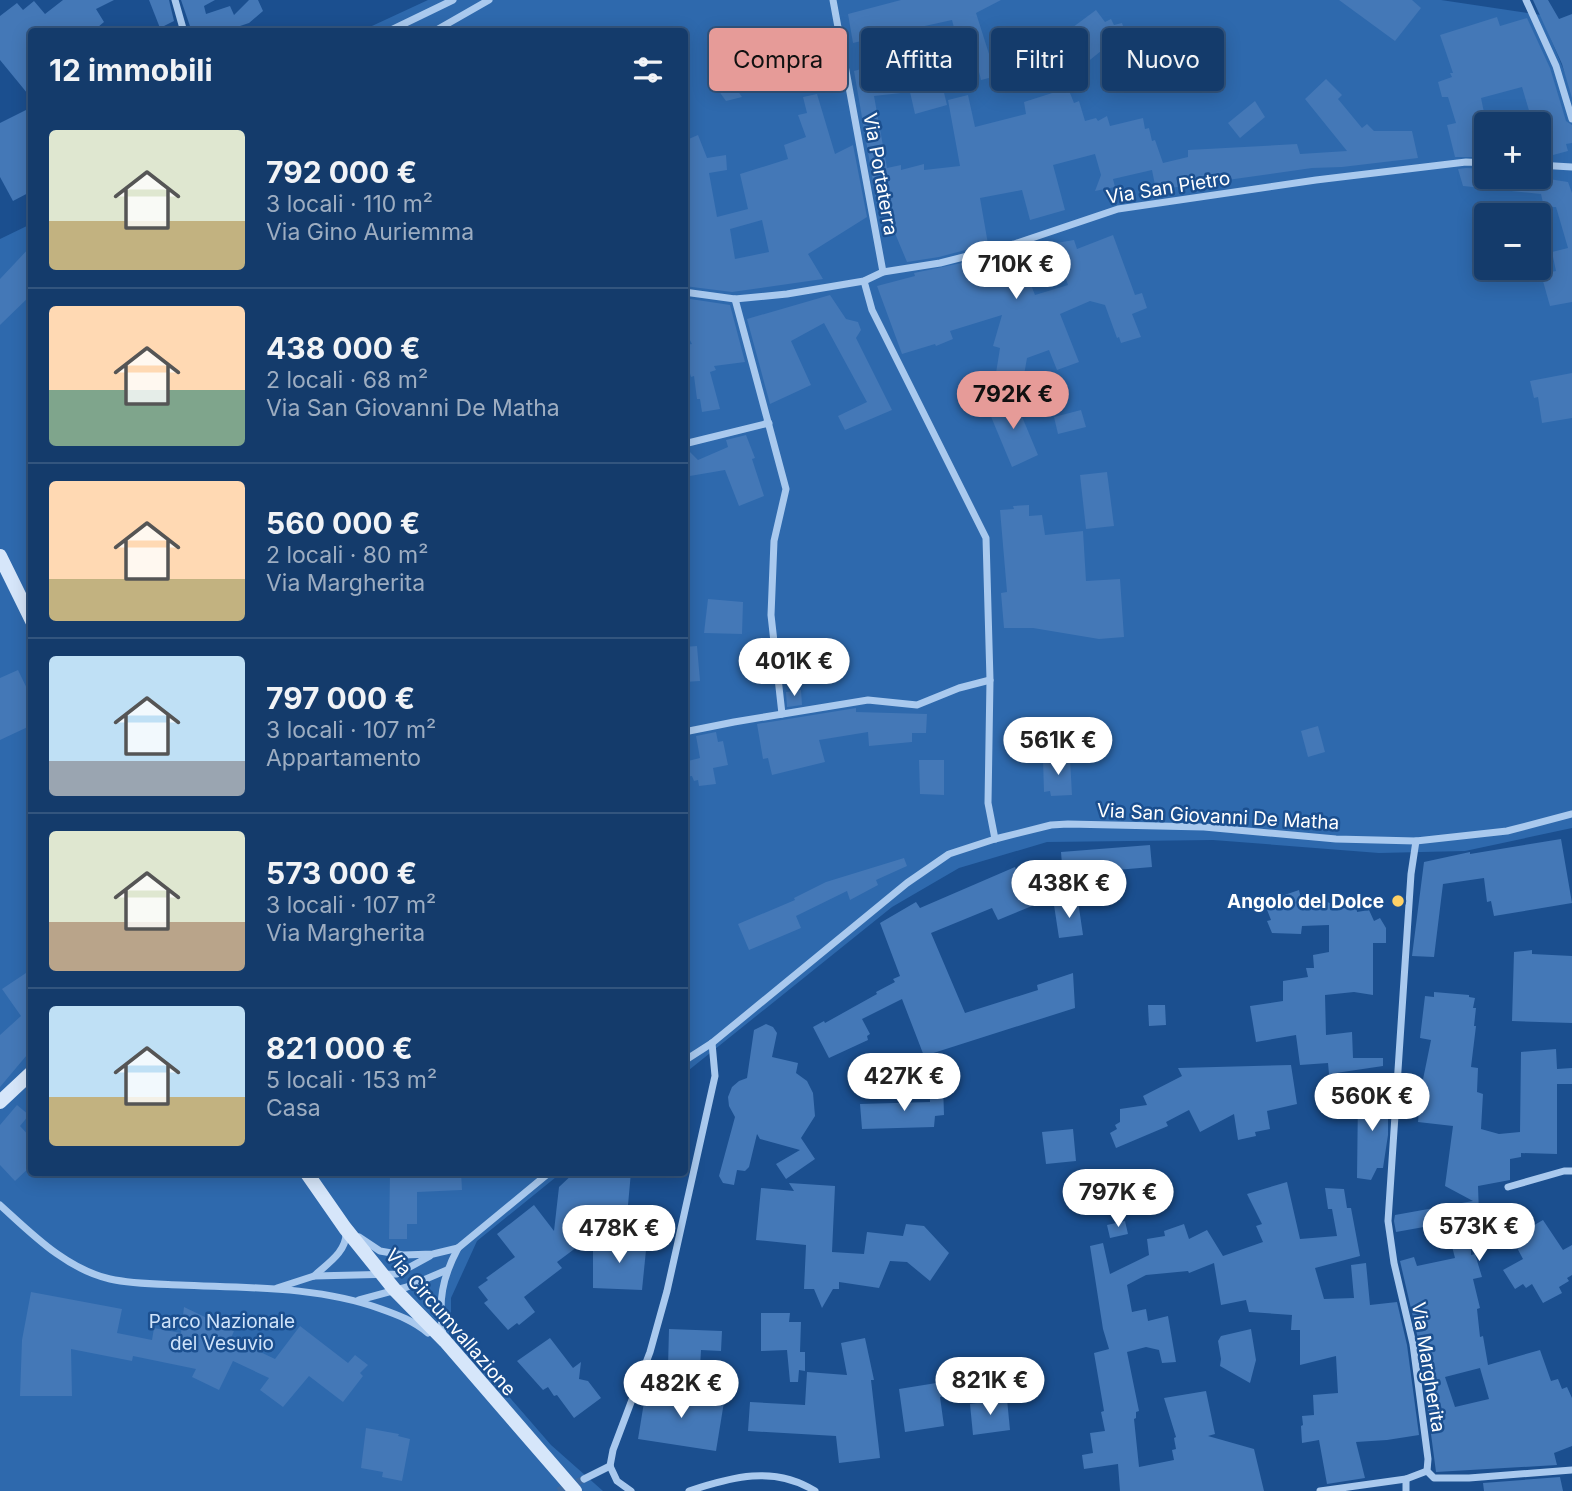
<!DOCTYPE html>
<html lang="it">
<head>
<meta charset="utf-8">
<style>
  :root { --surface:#143b6b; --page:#214673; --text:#f1f3f6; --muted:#9dadc1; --line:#33557e; --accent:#e69b98 }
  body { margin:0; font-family:Inter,sans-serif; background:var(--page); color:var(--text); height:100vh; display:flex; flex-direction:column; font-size:26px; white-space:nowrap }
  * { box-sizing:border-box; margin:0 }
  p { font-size:23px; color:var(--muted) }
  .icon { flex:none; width:38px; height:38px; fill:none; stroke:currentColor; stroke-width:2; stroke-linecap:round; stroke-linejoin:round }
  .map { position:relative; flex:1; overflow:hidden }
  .side { position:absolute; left:28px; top:28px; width:660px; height:1148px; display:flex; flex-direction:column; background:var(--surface); border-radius:7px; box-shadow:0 4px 18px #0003,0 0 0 2px var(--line) }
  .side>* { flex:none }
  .top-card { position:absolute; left:709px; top:28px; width:665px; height:63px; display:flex; gap:14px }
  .tools { position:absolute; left:1474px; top:112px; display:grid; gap:14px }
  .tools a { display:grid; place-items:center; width:77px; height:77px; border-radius:7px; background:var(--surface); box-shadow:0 4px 18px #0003,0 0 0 2px var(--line); font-size:35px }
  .price { position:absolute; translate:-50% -60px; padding:0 16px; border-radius:24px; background:#fff; color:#222; font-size:23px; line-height:46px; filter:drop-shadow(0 2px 4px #0008) }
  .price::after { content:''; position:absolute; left:50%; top:42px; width:21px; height:16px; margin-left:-10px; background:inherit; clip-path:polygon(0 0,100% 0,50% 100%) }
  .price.on { background:var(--accent); color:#111 }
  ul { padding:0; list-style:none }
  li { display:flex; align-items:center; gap:21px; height:175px; padding:0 21px }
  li+li { border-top:2px solid var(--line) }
  li span { display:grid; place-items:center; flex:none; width:196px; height:140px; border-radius:7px; color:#555 }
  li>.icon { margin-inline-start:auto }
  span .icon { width:84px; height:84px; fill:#fffc; stroke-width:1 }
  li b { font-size:30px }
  h2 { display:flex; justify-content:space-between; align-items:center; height:84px; padding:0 21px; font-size:30px }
  .tag { padding:0 24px; border-radius:7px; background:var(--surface); box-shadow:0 4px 18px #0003,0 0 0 2px var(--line); font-size:24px; line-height:63px }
  .tag.on { background:var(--accent); color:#111 }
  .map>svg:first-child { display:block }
</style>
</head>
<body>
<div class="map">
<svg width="1572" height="1491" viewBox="0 0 1572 1491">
  <rect width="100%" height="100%" fill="#1b4f8f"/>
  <!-- green -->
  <g fill="#2e69ad" fill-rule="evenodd">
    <path d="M428 0H1441L1541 15 1572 90V828L1465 851 1379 853 1213 840 1047 842 959 868 892 907 684 1074V32H359ZM1486 124H1538V177H1486ZM1486 215H1538V268H1486Z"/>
    <polygon points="31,224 32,1172 561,1173 477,1241 451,1298 451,1339 458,1338 551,1445 603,1491 0,1491 0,239"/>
  </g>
  <!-- building -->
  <g fill="#4478b7" fill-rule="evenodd">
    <polygon points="63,0 114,0 96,9 104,22 92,32 32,32 32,99 0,60 0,16 17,3 23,10 34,1 45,14"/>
    <polygon points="149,0 169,0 174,21 160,28"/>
    <polygon points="181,0 215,0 204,6 206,14 230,6 234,15 249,0 258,0 263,11 249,23 231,29 232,32 192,32"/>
    <polygon points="901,0 1001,0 976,13 989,54 1020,46 1025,69 981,80 972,43 959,47 952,20 902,31 914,75 938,68 947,105 915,114 910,92 874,96 887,168 901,165 901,170 924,164 924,170 960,166 948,100 968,95 975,127 1026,114 1024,102 1068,88 1074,103 1079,101 1085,121 1096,118 1098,121 1107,116 1110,126 1143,118 1145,129 1149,128 1152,141 1155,140 1163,163 1188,157 1188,150 1297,144 1300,154 1347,151 1305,99 1326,79 1342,95 1338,99 1362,128 1367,124 1374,131 1412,131 1418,158 1342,167 1312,168 1156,190 1152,170 1113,179 1115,187 1095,191 1101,175 1095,154 1053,165 1065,210 1030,220 1022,190 980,198 988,244 939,257 907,262 884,207 878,210 854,71 876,65 870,39 853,43 848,14"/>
    <polygon points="1339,0 1412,0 1421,8 1395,41"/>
    <polygon points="1533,0 1548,0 1559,19 1572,14 1572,98 1562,64"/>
    <polygon points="1096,10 1105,22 1111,19 1114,25 1122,23 1131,50 1112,54 1106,59 1101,51 1075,72 1053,42"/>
    <polygon points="1497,17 1500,26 1527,18 1550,68 1566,121 1572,125 1572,143 1566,144 1568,151 1538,159 1538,124 1533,124 1522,87 1481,98 1486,122 1486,157 1455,157 1447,125 1456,123 1448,97 1442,97 1438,82 1452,77 1450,73 1453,73 1440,35"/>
    <polygon points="753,53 761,65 733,84 742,97 726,101 711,80"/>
    <path d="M817 94 835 154 853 145 867 217 808 254 823 279 732 292 684 286V141L698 135 707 158 726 155 727 170 709 173 717 217 748 209 740 174 788 159 784 145 806 137 798 115 807 113 803 97ZM762 220 769 252 735 259 730 229Z"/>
    <polygon points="1255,101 1265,117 1240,138 1228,123"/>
    <polygon points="32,107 32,191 13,201 0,177 0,123"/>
    <polygon points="1466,168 1486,169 1486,177 1536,177 1568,182 1572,193 1572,302 1550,306 1541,274 1556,271 1552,252 1568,248 1556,207 1544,207 1541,194 1463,186 1458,169"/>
    <path d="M1113 235 1135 295 1142 293 1147 308 1132 314 1141 337 1121 343 1119 337 1117 338 1105 305 1090 301 1060 314 1079 362 1057 370 1049 350 1027 358 1024 375 1010 377 996 373 1000 348 993 346 1002 315 950 331 953 339 936 346 935 344 902 354 877 286 915 276 914 273 1056 243 1074 240 1077 249ZM1059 259 1068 285 1035 295 1025 270Z"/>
    <polygon points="32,245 32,294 0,325 0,279"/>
    <polygon points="830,295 846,319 858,322 861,330 856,338 892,410 845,430 838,416 867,402 824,323 791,341 811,385 770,404 747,319"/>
    <polygon points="684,298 730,305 745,362 714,366 716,370 710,372 720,409 702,412 700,399 697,399 694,376 691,377 684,352 684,345 692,344 684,329"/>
    <polygon points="1572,373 1572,418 1542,423 1538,397 1534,398 1530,381"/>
    <polygon points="1013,395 1038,455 1012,467 987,407"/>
    <polygon points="1081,410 1086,427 1058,434 1054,417"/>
    <polygon points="746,435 755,458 752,459 764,496 739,506 725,470 684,477 684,450 687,449 698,460 728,447 726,440"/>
    <polygon points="1107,472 1114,526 1086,529 1080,475"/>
    <polygon points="1029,505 1029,516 1042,515 1045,535 1083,531 1086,581 1120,579 1124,637 1099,639 1033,628 1004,628 1001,593 1007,592 1000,510 1014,509 1013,506"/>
    <polygon points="708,599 743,602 742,634 704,633"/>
    <polygon points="697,646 700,681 684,682 684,647"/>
    <polygon points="18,670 32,699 32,725 0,740 0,678"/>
    <polygon points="801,690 802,705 787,707 786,692"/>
    <polygon points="856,708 856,712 927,714 926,733 912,733 912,742 869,746 868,732 819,740 825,762 772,775 768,758 763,759 757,724"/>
    <polygon points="1318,726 1325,752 1308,757 1301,731"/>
    <polygon points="716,732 718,742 723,741 728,765 713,768 716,784 699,786 698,780 694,781 692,776 684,777 684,762 700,758 696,736"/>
    <polygon points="1070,758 1072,795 1051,796 1050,791 1044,792 1043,760"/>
    <polygon points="919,760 944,760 944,795 920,794"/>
    <polygon points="1561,839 1572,903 1494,916 1491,901 1487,902 1484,878 1443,884 1434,957 1412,956 1424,862 1470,852 1470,854"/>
    <polygon points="1150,845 1152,867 1092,872 1093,888 1064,890 1061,852"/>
    <polygon points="904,858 907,866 876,880 878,885 850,900 847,891 796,916 801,928 749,950 738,924 795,900 794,898 826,882"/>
    <polygon points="1015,867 1032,906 998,920 992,908 931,933 965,1013 1038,990 1037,985 1073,973 1075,1008 924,1056 902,999 862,1019 870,1034 867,1036 868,1040 829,1058 813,1027 824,1021 825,1023 877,994 876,992 895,982 893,979 900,976 880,923 916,902 920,908"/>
    <polygon points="1299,890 1301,899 1327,902 1343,908 1357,908 1357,912 1369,910 1374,921 1380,918 1386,928 1386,943 1373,943 1373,995 1354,992 1325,995 1326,1035 1352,1032 1353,1058 1383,1058 1383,1066 1329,1074 1328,1063 1300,1065 1296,1035 1256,1042 1250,1006 1283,1001 1283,981 1308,977 1306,968 1314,968 1313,955 1329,952 1329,925 1302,926 1301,934 1272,933 1267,921 1271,920 1264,902"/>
    <polygon points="1078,901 1083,935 1059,938 1054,905"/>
    <polygon points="1532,950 1532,954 1572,956 1572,1023 1512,1021 1514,952"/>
    <polygon points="32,969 32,1049 0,1087 0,1035 21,1016 2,989"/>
    <path d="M1434 992 1469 995V997L1475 998 1473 1008H1476L1474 1026H1476L1471 1067 1478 1068 1477 1092 1483 1094 1481 1129 1499 1134 1520 1132 1521 1052 1556 1049 1557 1069 1572 1068V1084H1557V1154L1521 1153V1157L1510 1159V1180L1478 1186 1479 1214 1471 1215V1255L1475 1254 1482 1277 1473 1279 1480 1308 1477 1309 1480 1337 1483 1336 1488 1365 1540 1350 1551 1381 1558 1379 1562 1389 1567 1387 1572 1398V1446L1554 1453 1557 1465 1436 1472 1419 1343 1400 1261 1414 1257 1417 1266 1455 1258 1446 1223 1396 1232 1394 1221 1395 1215 1473 1201 1445 1186 1453 1126 1418 1122 1419 1110 1417 1109 1431 1040 1420 1038 1425 996 1434 997ZM1480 1368 1489 1399 1455 1407 1445 1377Z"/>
    <polygon points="1148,1005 1165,1005 1166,1025 1149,1026"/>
    <polygon points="766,1024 773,1027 777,1033 772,1057 798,1063 796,1073 807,1081 813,1093 815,1116 801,1138 815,1159 786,1179 776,1164 800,1150 760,1139 757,1134 749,1167 745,1171 737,1170 734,1185 723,1183 719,1176 735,1117 729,1106 728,1097 732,1087 739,1081 747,1078 754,1030"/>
    <polygon points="1291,1065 1297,1104 1267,1111 1270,1129 1255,1132 1256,1136 1238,1140 1234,1114 1200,1132 1189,1110 1166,1122 1168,1126 1116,1148 1110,1133 1117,1129 1115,1125 1120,1122 1120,1109 1147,1105 1143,1096 1182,1076 1178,1068"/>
    <polygon points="943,1083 944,1115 935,1116 934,1127 862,1129 860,1104 930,1102 930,1084"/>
    <polygon points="1388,1091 1388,1135 1383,1168 1377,1168 1371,1180 1357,1178 1358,1096"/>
    <polygon points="17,1105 29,1115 20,1126 32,1139 32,1165 15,1181 0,1165 0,1125"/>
    <polygon points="1073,1129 1076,1161 1046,1164 1042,1132"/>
    <polygon points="390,1172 461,1172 462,1190 417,1192 417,1224 407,1224 407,1239 389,1239"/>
    <polygon points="575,1172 631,1172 627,1216 582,1214 581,1244 557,1262 562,1268 524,1297 535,1312 519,1325 517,1323 508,1330 484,1303 488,1300 478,1287 488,1280 486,1278 515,1257 497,1234 534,1205 554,1231 559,1187"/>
    <polygon points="1287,1182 1300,1239 1337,1236 1332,1209 1328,1209 1325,1188 1344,1189 1347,1208 1351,1208 1360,1256 1315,1268 1324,1299 1354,1298 1351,1265 1366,1263 1370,1305 1397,1302 1407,1345 1419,1435 1387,1440 1356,1442 1365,1478 1327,1484 1319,1440 1302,1443 1301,1426 1303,1425 1302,1416 1314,1415 1313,1395 1338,1393 1336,1356 1300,1365 1300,1330 1291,1330 1292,1315 1249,1312 1246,1300 1221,1305 1214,1263 1189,1273 1188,1271 1146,1275 1127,1285 1132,1312 1146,1309 1148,1321 1168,1316 1176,1362 1162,1363 1159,1350 1146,1347 1127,1352 1139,1411 1136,1412 1136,1418 1134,1419 1139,1467 1174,1460 1172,1450 1176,1449 1174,1438 1176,1437 1164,1398 1206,1391 1215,1434 1208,1436 1254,1449 1264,1491 1120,1491 1118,1464 1084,1469 1082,1455 1093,1453 1090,1433 1105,1431 1101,1412 1104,1411 1094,1353 1109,1349 1103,1329 1090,1246 1103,1243 1110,1274 1149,1255 1147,1239 1165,1236 1164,1231 1184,1224 1189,1239 1207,1230 1223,1256 1263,1242 1256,1226 1262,1224 1247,1194"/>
    <polygon points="789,1183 835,1186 832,1252 864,1254 867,1232 903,1236 906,1224 924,1226 949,1253 930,1281 907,1262 890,1261 879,1288 839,1282 839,1289 833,1289 822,1308 814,1289 804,1289 806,1245 756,1240 761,1188 794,1191"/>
    <polygon points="1543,1220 1563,1250 1572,1245 1572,1275 1567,1278 1569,1281 1559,1287 1562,1293 1543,1303 1532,1284 1526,1288 1523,1284 1515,1289 1503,1270 1523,1259 1516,1246 1523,1242 1519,1234"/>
    <polygon points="1125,1221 1128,1234 1110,1238 1107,1225"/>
    <polygon points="641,1240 646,1250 642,1290 593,1288 593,1241"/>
    <polygon points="31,1292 122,1309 117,1333 152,1340 154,1328 181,1333 184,1307 234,1331 231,1338 275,1359 300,1326 348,1363 355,1355 368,1365 360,1373 363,1376 343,1402 309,1376 283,1407 260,1390 269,1378 233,1361 219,1390 192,1377 196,1369 133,1356 132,1361 71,1349 72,1396 20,1396 22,1340"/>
    <polygon points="761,1313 790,1313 789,1322 801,1322 800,1352 805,1352 805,1371 799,1370 798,1382 790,1382 787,1350 761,1351"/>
    <polygon points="669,1329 722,1331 721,1351 701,1350 700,1368 668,1367"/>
    <polygon points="1251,1329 1256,1360 1250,1383 1220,1366 1221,1359 1218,1341 1221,1336"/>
    <polygon points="550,1338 573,1368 581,1362 579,1379 588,1381 601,1398 574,1418 557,1395 554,1396 548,1387 543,1390 517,1361"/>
    <polygon points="865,1338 874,1380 871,1380 880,1458 839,1463 836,1436 748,1431 750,1402 805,1405 807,1372 847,1375 841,1343"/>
    <polygon points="955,1380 957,1394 940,1397 944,1426 905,1432 899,1389"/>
    <polygon points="646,1390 724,1402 716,1451 638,1439"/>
    <polygon points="1007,1399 1010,1430 973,1435 970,1404"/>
    <polygon points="366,1428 399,1434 398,1436 410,1439 402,1481 382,1477 383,1472 361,1468"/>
    <polygon points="1560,1477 1563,1491 1484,1491 1483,1483"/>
  </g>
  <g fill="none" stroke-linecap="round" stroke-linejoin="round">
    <!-- street-tunnel -->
    <polyline stroke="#3d69a0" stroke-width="7" stroke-dasharray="7 3.5" stroke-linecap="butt" points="558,1491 584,1479"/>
    <!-- street -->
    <g stroke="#a9c9ee" stroke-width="7">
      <polyline points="175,0 184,32"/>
      <polyline points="833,0 883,272"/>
      <polyline points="1526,0 1556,66 1572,119"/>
      <polyline points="387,32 453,0"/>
      <polyline points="433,32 489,0"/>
      <polyline points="1538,165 1572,167"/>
      <polyline points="864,281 872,310 986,538 990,680 988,803 995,839"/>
      <polyline points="684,292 735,299 787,294 864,281 883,272 940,263 1014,244 1118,209 1316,180 1466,162 1486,163"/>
      <polyline points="735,299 786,489 774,541 771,615 782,714"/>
      <polyline points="684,444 769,423"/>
      <polyline points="684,732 734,722 868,700 917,705 959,688 990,680"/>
      <polyline points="1416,841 1411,874 1388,1221 1394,1263 1413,1344 1428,1459 1427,1471 1434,1478 1469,1478 1572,1470"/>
      <polyline points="684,1061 712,1043 907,883 949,854 995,839 1051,825 1068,824 1204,827 1336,839 1416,841 1507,831 1572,814"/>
      <polyline points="1508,1187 1564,1171 1572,1171"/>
      <path d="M0 1205C32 1234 66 1269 110 1279 132 1284 157 1284 180 1285 246 1288 318 1286 381 1309 398 1315 414 1321 428 1333"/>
      <polyline points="359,1237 380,1251 403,1255 433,1254 458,1248 550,1172"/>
      <path d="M314 1276C327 1264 347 1252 346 1232"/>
      <polyline points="277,1288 314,1276 397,1274 430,1256"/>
      <polyline points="359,1300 407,1287 447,1270"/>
      <path d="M443 1335C438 1301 442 1278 458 1248"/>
      <polyline points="610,1466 613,1450 650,1352 667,1291 715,1076 712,1043"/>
      <polyline points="610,1466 617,1481 631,1491"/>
      <polyline points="584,1479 610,1466"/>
      <path d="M689 1491C731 1477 774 1465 815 1491"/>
      <polyline points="1320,1491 1406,1479 1427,1471"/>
      <polyline points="1406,1491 1406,1479"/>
    </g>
    <!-- secondary -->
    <g stroke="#d6e6fa" stroke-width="14">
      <polyline points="0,556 32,621"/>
      <polyline points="0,1102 32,1072"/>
      <polyline points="306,1172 345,1228 394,1289 445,1341 575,1491"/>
    </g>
  </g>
  <!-- markers -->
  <circle fill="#ffd166" stroke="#1b4f8f" stroke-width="2.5" cx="1398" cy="901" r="7"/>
  <g text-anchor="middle" stroke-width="5" stroke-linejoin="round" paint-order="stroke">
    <!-- street labels -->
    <g font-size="19" fill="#fff" stroke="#1b4f8f">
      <text transform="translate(881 174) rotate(80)" y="7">Via Portaterra</text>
      <text transform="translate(1168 187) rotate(-9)" y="7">Via San Pietro</text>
      <text transform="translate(1218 816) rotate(3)" y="7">Via San Giovanni De Matha</text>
      <text transform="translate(451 1322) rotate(49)" y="7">Via Circumvallazione</text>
      <text transform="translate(1429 1367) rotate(81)" y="7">Via Margherita</text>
    </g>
    <!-- poi labels -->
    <g font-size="19" font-weight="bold" fill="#fff" stroke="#1b4f8f" text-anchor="end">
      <text x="1384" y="908">Angolo del Dolce</text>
    </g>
    <!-- park labels -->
    <g font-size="19" fill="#cfe3fa" stroke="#1b4f8f">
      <text x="222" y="1328">Parco Nazionale<tspan x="222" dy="22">del Vesuvio</tspan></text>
    </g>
  </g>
</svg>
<div class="tools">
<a>+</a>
<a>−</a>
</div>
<b class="price" style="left:1016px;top:301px">710K €</b>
<b class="price on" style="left:1013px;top:431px">792K €</b>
<b class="price" style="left:794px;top:698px">401K €</b>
<b class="price" style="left:1058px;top:777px">561K €</b>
<b class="price" style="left:1069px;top:920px">438K €</b>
<b class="price" style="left:904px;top:1113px">427K €</b>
<b class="price" style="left:1372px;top:1133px">560K €</b>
<b class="price" style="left:1118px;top:1229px">797K €</b>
<b class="price" style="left:1479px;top:1263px">573K €</b>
<b class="price" style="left:619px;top:1265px">478K €</b>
<b class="price" style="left:990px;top:1417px">821K €</b>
<b class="price" style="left:681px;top:1420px">482K €</b>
<div class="top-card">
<a class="tag on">Compra</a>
<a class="tag">Affitta</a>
<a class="tag">Filtri</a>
<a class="tag">Nuovo</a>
</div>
<section class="side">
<h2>12 immobili<svg class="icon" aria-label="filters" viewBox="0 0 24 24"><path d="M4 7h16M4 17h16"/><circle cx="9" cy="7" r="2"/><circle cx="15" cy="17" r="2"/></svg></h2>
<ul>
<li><span style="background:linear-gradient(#dfe7d0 65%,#c2b280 0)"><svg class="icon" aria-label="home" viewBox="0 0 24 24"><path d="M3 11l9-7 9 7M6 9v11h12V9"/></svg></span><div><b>792 000 €</b><p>3 locali · 110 m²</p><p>Via Gino Auriemma</p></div></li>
<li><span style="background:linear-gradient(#ffd9b3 60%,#7fa58c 0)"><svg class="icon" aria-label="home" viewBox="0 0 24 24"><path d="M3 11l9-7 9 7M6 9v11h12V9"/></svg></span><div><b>438 000 €</b><p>2 locali · 68 m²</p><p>Via San Giovanni De Matha</p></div></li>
<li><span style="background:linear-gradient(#ffd9b3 70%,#c2b280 0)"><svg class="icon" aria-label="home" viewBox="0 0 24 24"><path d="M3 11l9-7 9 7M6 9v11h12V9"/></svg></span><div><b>560 000 €</b><p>2 locali · 80 m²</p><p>Via Margherita</p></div></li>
<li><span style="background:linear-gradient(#bfe0f5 75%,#9aa5b1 0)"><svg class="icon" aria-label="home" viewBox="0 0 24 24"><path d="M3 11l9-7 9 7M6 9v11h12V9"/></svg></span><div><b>797 000 €</b><p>3 locali · 107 m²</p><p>Appartamento</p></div></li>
<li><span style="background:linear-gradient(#dfe7d0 65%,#b9a48a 0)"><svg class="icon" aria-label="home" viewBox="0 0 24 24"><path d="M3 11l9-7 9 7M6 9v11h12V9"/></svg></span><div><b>573 000 €</b><p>3 locali · 107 m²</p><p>Via Margherita</p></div></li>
<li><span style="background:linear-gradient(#bfe0f5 65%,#c2b280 0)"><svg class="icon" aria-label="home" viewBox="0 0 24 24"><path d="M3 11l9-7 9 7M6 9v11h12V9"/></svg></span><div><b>821 000 €</b><p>5 locali · 153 m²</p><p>Casa</p></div></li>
</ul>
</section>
</div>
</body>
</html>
